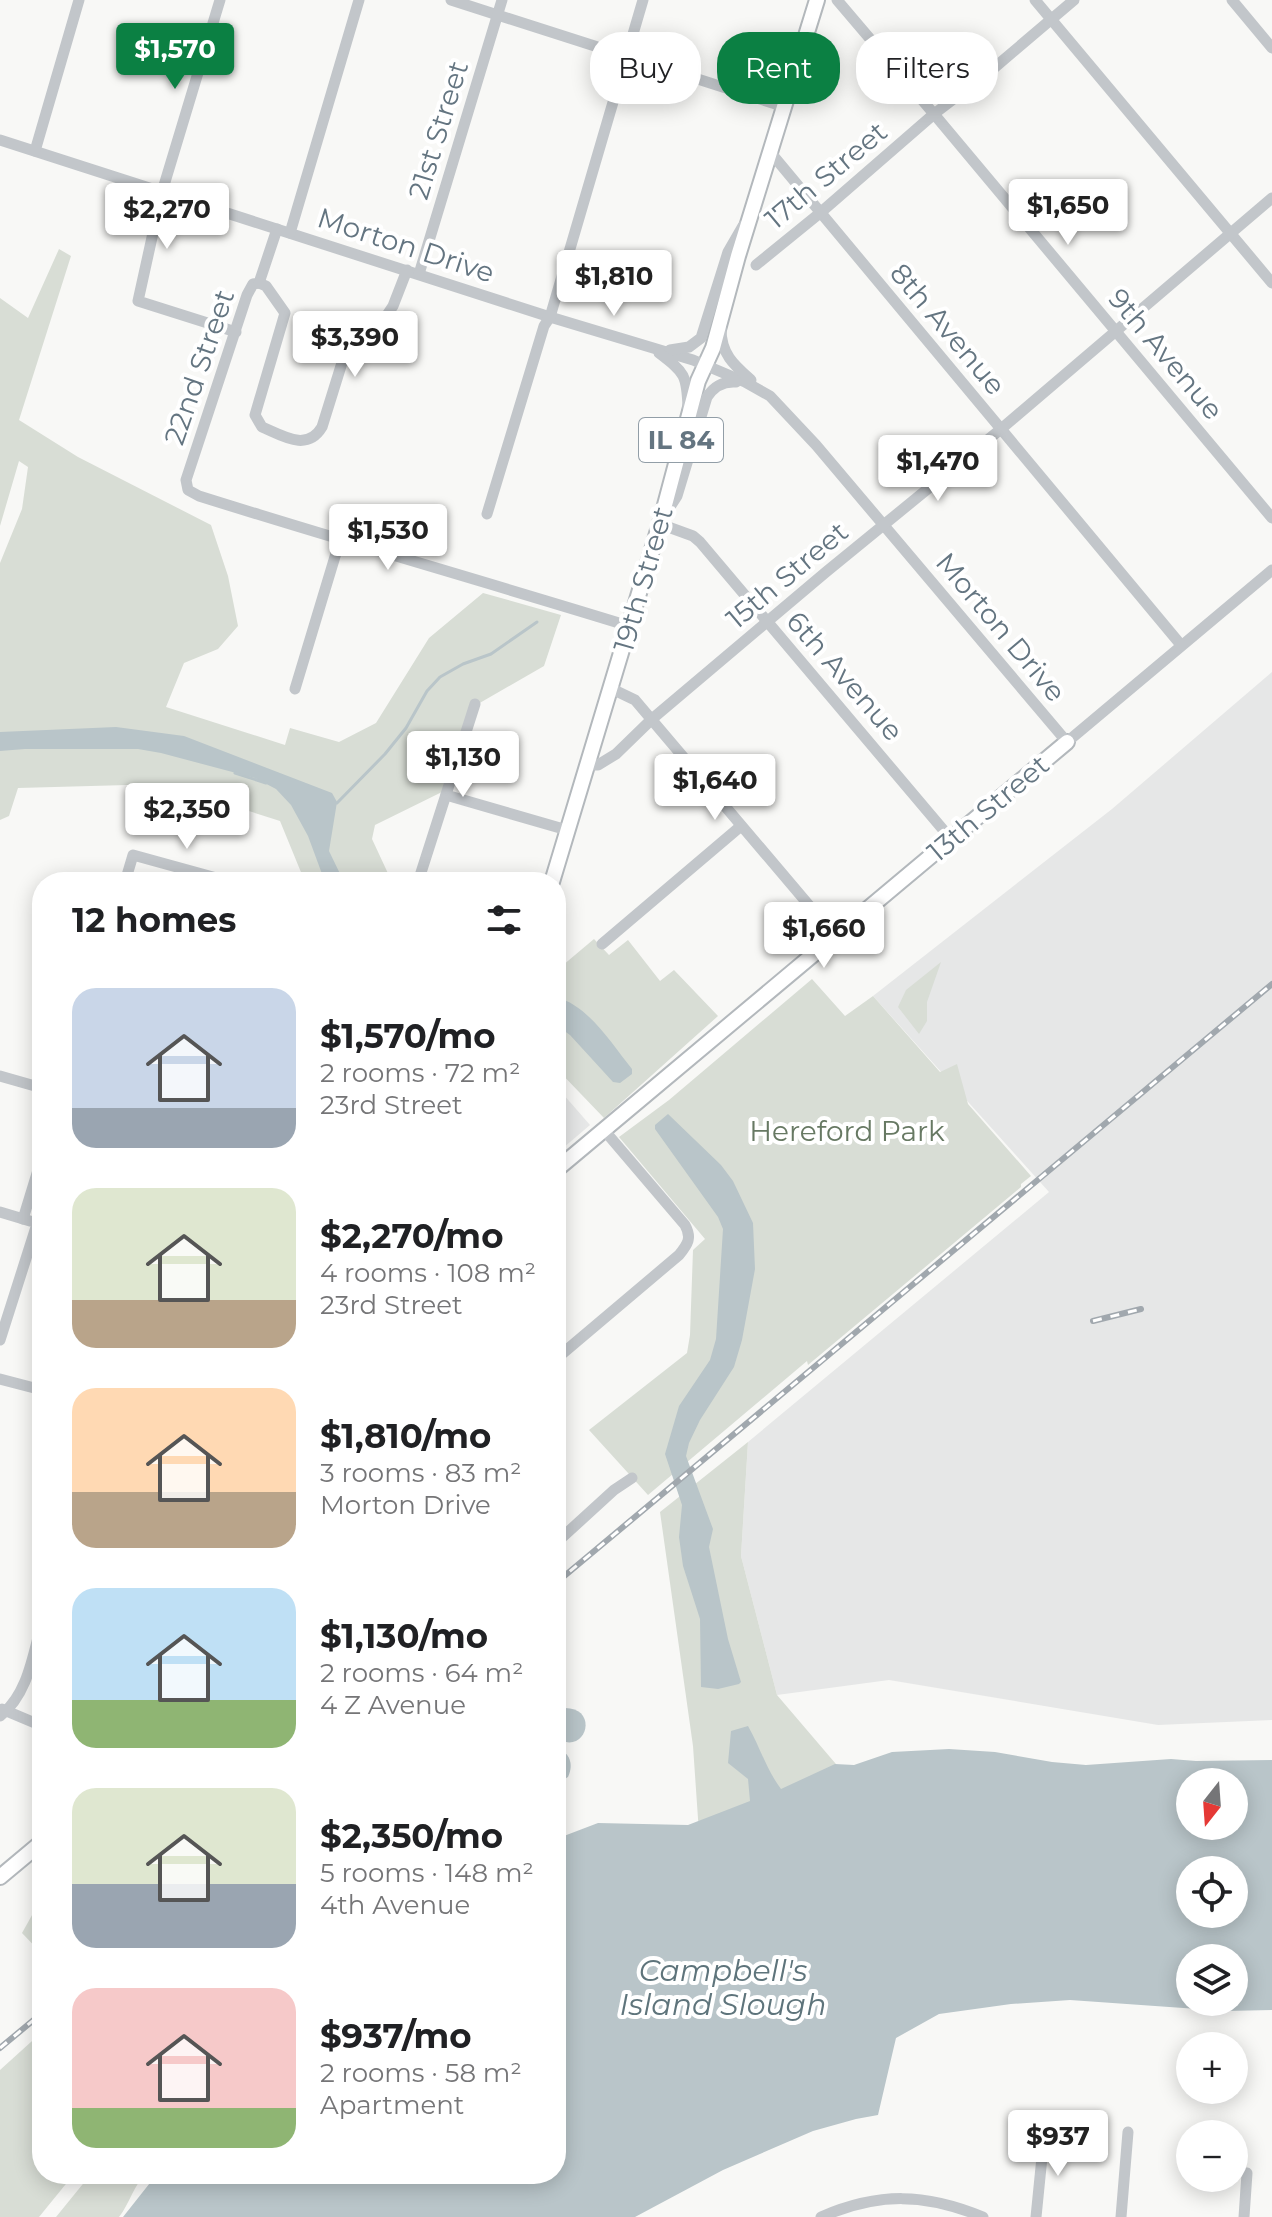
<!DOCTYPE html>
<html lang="en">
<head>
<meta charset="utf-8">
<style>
  :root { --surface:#fff; --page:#f2f2f2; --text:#202124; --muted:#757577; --accent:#0b8043 }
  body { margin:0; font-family:Montserrat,sans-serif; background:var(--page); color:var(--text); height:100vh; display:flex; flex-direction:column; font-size:30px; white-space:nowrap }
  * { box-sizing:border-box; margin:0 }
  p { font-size:26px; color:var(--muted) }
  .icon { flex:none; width:44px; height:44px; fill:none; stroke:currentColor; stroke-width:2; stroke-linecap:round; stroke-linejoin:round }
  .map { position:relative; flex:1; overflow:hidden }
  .details { position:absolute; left:32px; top:872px; width:534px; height:1312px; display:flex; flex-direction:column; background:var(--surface); border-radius:32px; box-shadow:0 4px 20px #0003 }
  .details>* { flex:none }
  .hud { position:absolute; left:590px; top:32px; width:562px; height:72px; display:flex; gap:16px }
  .needle { width:52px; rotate:197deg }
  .buttons { position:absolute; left:1176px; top:1768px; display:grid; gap:16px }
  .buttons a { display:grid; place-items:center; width:72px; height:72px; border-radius:50%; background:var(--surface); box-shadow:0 4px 20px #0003; font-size:40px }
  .price { position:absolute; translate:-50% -68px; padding:0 18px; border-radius:8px; background:#fff; color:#222; font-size:26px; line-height:52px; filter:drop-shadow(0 2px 4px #0008) }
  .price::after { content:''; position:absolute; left:50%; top:48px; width:24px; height:18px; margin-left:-12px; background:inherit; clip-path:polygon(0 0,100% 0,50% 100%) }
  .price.selected { background:var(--accent); color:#fff }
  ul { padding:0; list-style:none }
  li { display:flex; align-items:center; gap:24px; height:200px; padding:0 40px }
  li span { display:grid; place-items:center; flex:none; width:224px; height:160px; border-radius:24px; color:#555 }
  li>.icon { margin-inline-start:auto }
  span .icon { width:96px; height:96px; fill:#fffc; stroke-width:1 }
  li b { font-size:34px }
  h2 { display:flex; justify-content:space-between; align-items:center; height:96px; padding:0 40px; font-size:34px }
  .pill { padding:0 28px; border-radius:32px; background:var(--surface); box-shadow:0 4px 20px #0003; font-size:28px; line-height:72px }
  .pill.selected { background:var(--accent); color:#fff }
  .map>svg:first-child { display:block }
</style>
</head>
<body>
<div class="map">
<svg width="1272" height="2217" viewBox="0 0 1272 2217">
  <rect width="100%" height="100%" fill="#f8f8f6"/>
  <!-- built -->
  <g fill="#e6e7e7">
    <polygon points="1272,672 1272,1720 1158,1725 889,1680 777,1695 741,1556 748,1442 1049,1192 873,996 1112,809"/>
    <polygon points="556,1086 590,1125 556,1154"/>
  </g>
  <!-- green -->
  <g fill="#d8ddd5">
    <polygon points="59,249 71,256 19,420 78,457 211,525 228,576 238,626 218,649 184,663 166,707 285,745 290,728 339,742 376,723 429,638 483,593 561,615 544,666 471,708 444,791 375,825 372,839 392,882 305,882 280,821 164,784 18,788 9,816 0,820 0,563 22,509 28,467 19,461 0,526 0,298 28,318"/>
    <polygon points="594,939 609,955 628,940 660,981 674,970 718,1016 604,1118 556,1068 556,971"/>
    <polygon points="941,962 927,1002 927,1021 919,1034 898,1007 906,990"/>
    <polygon points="812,979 845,1016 873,996 940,1072 957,1064 968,1104 1031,1176 1021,1184 1021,1187 808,1365 807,1361 648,1495 589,1430 687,1353 690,1335 693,1250 705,1239 619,1137 669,1100"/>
    <polygon points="748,1442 741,1556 777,1695 859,1791 699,1833 693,1746 660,1512"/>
    <polygon points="36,1908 42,1910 42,1954 22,1933"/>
    <polygon points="42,2032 42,2174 74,2174 39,2217 0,2217 0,2070"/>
    <path d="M91 2174H146C133 2186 130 2203 119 2217H56Z"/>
  </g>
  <!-- water -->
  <g fill="#b9c5c9" fill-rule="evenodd">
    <polygon points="116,727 184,736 332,793 337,802 329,851 344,882 325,882 308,836 291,805 276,789 255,778 161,753 138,749 25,749 0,751 0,732"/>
    <path d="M556 997C589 1006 611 1043 632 1069V1074L620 1083 613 1082 570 1035 556 1025Z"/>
    <polygon points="668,1114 721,1165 733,1181 753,1223 755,1269 742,1340 734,1367 700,1420 689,1443 686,1456 713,1529 709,1547 728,1639 741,1682 739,1684 718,1689 701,1687 700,1619 683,1566 679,1537 682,1505 665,1454 679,1406 710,1360 716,1339 723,1229 718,1217 655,1129 655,1125"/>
    <path d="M565 1708C600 1708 586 1757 556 1738V1713Z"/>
    <path d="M748 1726C760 1747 766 1769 781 1789L835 1764 854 1765 892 1752 949 1749 995 1752 1052 1762 1086 1765 1171 1759 1196 1761 1272 1760V2010L1226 2011 1070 2000 1011 2004 939 2014 896 2038 878 2115 856 2119 813 2131 723 2170 635 2217H123L157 2174H556V1839L598 1823 688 1825 750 1801 748 1779 728 1763 731 1731ZM1234 1782V1826H1190V1782ZM1234 1870V1914H1190V1870ZM1234 1958V2002H1190V1958Z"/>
    <path d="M556 1748C570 1752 574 1764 568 1777L556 1784Z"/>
  </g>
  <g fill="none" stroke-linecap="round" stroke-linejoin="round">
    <!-- stream -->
    <g stroke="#b9c5c9" stroke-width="3">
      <polyline points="235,773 266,783"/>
      <polyline points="337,803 385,754 406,728 427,691 440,677 463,664 491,654 537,622"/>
    </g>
    <!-- major casing -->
    <g stroke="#b3b8bc" stroke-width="18">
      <g id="major">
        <polyline points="552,882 661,520 698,381 713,348 738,256 817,0"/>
        <polyline points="556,1170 1067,742"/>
        <polyline points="0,1877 42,1842"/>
      </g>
    </g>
    <!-- minor -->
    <g stroke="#c2c6ca" stroke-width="11">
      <polyline points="220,0 162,192 138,301 236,332"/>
      <polyline points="451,0 785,107"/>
      <polyline points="837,0 934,114 1272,518"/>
      <polyline points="1035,0 1272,283"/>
      <polyline points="1232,0 1272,48"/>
      <polyline points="0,140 550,317 693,360 745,382 770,396 816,445 1067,742 1272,570"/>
      <polyline points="35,151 79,0"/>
      <polyline points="771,153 1181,645"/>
      <path d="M277 229 259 283 253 284 247 295 186 480 188 490 199 496C342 541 486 582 629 626"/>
      <polyline points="290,233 359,0"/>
      <polyline points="756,265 820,213 934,114 994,68 1074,0"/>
      <polyline points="419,274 502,0"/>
      <path d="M259 283 266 286 285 313 255 415 262 427C283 436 307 452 322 427L350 337 353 333 383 321 393 306 407 270"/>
      <path d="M721 329C721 354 734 365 751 380"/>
      <polyline points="670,350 689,347 701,338 728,252 743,226"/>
      <path d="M659 353C685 373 687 375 688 408"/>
      <path d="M666 513 677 496 707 397C714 386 723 381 736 382"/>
      <polyline points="487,514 544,326 550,317 643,0"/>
      <polyline points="660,524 693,536 700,542 951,839"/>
      <polyline points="610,688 635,700 835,936"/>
      <polyline points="295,689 340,540"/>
      <polyline points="587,765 598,765 616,754 652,719 826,572 1001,429 1272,198"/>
      <polyline points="446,795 567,830"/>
      <polyline points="125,882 133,855 231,882"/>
      <polyline points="418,882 475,704"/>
      <polyline points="602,944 741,826"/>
      <polyline points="0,1076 42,1088"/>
      <polyline points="0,1212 30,1221"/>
      <polyline points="23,1219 42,1157"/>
      <polyline points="0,1340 37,1224"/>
      <path d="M556 1359 679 1255C688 1244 692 1238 685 1225L604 1130"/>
      <polyline points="0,1379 42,1390"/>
      <polyline points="556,1543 614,1490 632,1478"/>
      <polyline points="2,1709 42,1726"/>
      <path d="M0 1716C28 1695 33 1654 42 1622"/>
      <path d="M821 2217C879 2192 925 2193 983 2217"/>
      <polyline points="1036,2217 1043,2147 1042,2140"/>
      <polyline points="1121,2217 1128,2132"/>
      <polyline points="1244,2217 1247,2173"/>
    </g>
    <!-- major -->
    <use href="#major" stroke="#fff" stroke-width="14"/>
    <!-- rail casing -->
    <g stroke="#a1a8ae" stroke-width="6">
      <g id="rail">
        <polyline points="1093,1321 1141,1309"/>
        <polyline points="556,1583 1272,984"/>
        <polyline points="0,2048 42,2013"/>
      </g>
    </g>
    <!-- rail -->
    <use href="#rail" stroke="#fff" stroke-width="3" stroke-dasharray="9" stroke-linecap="butt"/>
  </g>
  <g text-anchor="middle" stroke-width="8" stroke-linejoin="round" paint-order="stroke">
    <!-- shield labels -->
    <rect fill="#fff" stroke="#929ea7" stroke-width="2" x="639" y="418" width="84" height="44" rx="6"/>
    <g font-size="26" font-weight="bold" fill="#647581">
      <text x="681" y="449">IL 84</text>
    </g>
    <!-- street labels -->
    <g font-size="28" fill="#647581" stroke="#fff">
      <text transform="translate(438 130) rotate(-73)" y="10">21st Street</text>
      <text transform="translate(826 175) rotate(-40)" y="10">17th Street</text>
      <text transform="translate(406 245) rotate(18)" y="10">Morton Drive</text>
      <text transform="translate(948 329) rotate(50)" y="10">8th Avenue</text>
      <text transform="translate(1166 354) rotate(50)" y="10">9th Avenue</text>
      <text transform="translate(199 367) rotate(-71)" y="10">22nd Street</text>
      <text transform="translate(787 575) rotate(-40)" y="10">15th Street</text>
      <text transform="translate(643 579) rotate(-74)" y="10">19th Street</text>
      <text transform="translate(1001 627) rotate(50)" y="10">Morton Drive</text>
      <text transform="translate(845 676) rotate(49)" y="10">6th Avenue</text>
      <text transform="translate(988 808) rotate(-40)" y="10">13th Street</text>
    </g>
    <!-- park labels -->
    <g font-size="28" fill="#677963" stroke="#fff">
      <text x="847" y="1141">Hereford Park</text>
    </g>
    <!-- water labels -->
    <g font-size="30" font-style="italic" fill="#5e747b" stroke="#fff">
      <text x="723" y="1981">Campbell's<tspan x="723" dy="34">Island Slough</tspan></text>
    </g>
  </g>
</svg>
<div class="buttons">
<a><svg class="needle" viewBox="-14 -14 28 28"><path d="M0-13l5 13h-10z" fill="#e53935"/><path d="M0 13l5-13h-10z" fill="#757577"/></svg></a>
<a><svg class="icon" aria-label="locate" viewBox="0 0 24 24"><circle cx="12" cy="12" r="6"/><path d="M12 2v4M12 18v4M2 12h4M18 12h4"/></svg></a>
<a><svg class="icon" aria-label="layers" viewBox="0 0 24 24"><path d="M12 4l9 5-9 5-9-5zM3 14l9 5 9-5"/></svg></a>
<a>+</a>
<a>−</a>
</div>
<b class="price selected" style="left:175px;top:91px">$1,570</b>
<b class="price" style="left:1068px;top:247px">$1,650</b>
<b class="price" style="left:167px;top:251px">$2,270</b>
<b class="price" style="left:614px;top:318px">$1,810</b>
<b class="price" style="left:355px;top:379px">$3,390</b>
<b class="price" style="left:938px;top:503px">$1,470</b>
<b class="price" style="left:388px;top:572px">$1,530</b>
<b class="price" style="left:463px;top:799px">$1,130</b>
<b class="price" style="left:715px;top:822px">$1,640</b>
<b class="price" style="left:187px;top:851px">$2,350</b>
<b class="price" style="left:824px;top:970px">$1,660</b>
<b class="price" style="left:1058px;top:2178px">$937</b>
<div class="hud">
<a class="pill">Buy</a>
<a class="pill selected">Rent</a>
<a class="pill">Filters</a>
</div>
<section class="details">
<h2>12 homes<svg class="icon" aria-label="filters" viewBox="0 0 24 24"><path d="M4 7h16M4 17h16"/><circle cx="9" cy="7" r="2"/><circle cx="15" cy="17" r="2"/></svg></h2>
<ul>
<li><span style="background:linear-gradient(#c9d6e8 75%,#9aa5b1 0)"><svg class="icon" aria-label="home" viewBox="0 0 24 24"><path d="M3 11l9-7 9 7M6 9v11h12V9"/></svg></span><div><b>$1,570/mo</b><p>2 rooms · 72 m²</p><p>23rd Street</p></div></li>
<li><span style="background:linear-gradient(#dfe7d0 70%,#b9a48a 0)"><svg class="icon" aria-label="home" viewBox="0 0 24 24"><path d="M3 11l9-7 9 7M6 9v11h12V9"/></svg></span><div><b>$2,270/mo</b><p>4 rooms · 108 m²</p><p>23rd Street</p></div></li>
<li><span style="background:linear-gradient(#ffd9b3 65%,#b9a48a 0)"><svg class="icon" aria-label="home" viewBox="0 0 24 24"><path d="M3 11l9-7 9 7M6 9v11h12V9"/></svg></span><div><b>$1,810/mo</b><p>3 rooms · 83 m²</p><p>Morton Drive</p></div></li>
<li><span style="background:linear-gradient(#bfe0f5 70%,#8fb573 0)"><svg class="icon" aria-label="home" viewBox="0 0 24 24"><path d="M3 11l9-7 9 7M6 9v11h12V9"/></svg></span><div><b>$1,130/mo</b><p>2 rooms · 64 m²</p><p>4 Z Avenue</p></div></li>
<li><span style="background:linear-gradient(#dfe7d0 60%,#9aa5b1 0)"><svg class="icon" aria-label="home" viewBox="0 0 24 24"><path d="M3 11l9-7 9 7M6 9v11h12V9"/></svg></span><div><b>$2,350/mo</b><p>5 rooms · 148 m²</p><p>4th Avenue</p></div></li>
<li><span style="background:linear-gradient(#f6c9c9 75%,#8fb573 0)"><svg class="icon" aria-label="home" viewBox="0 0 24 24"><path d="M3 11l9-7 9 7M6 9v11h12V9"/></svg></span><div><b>$937/mo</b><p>2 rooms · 58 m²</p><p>Apartment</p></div></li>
</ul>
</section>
</div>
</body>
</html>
